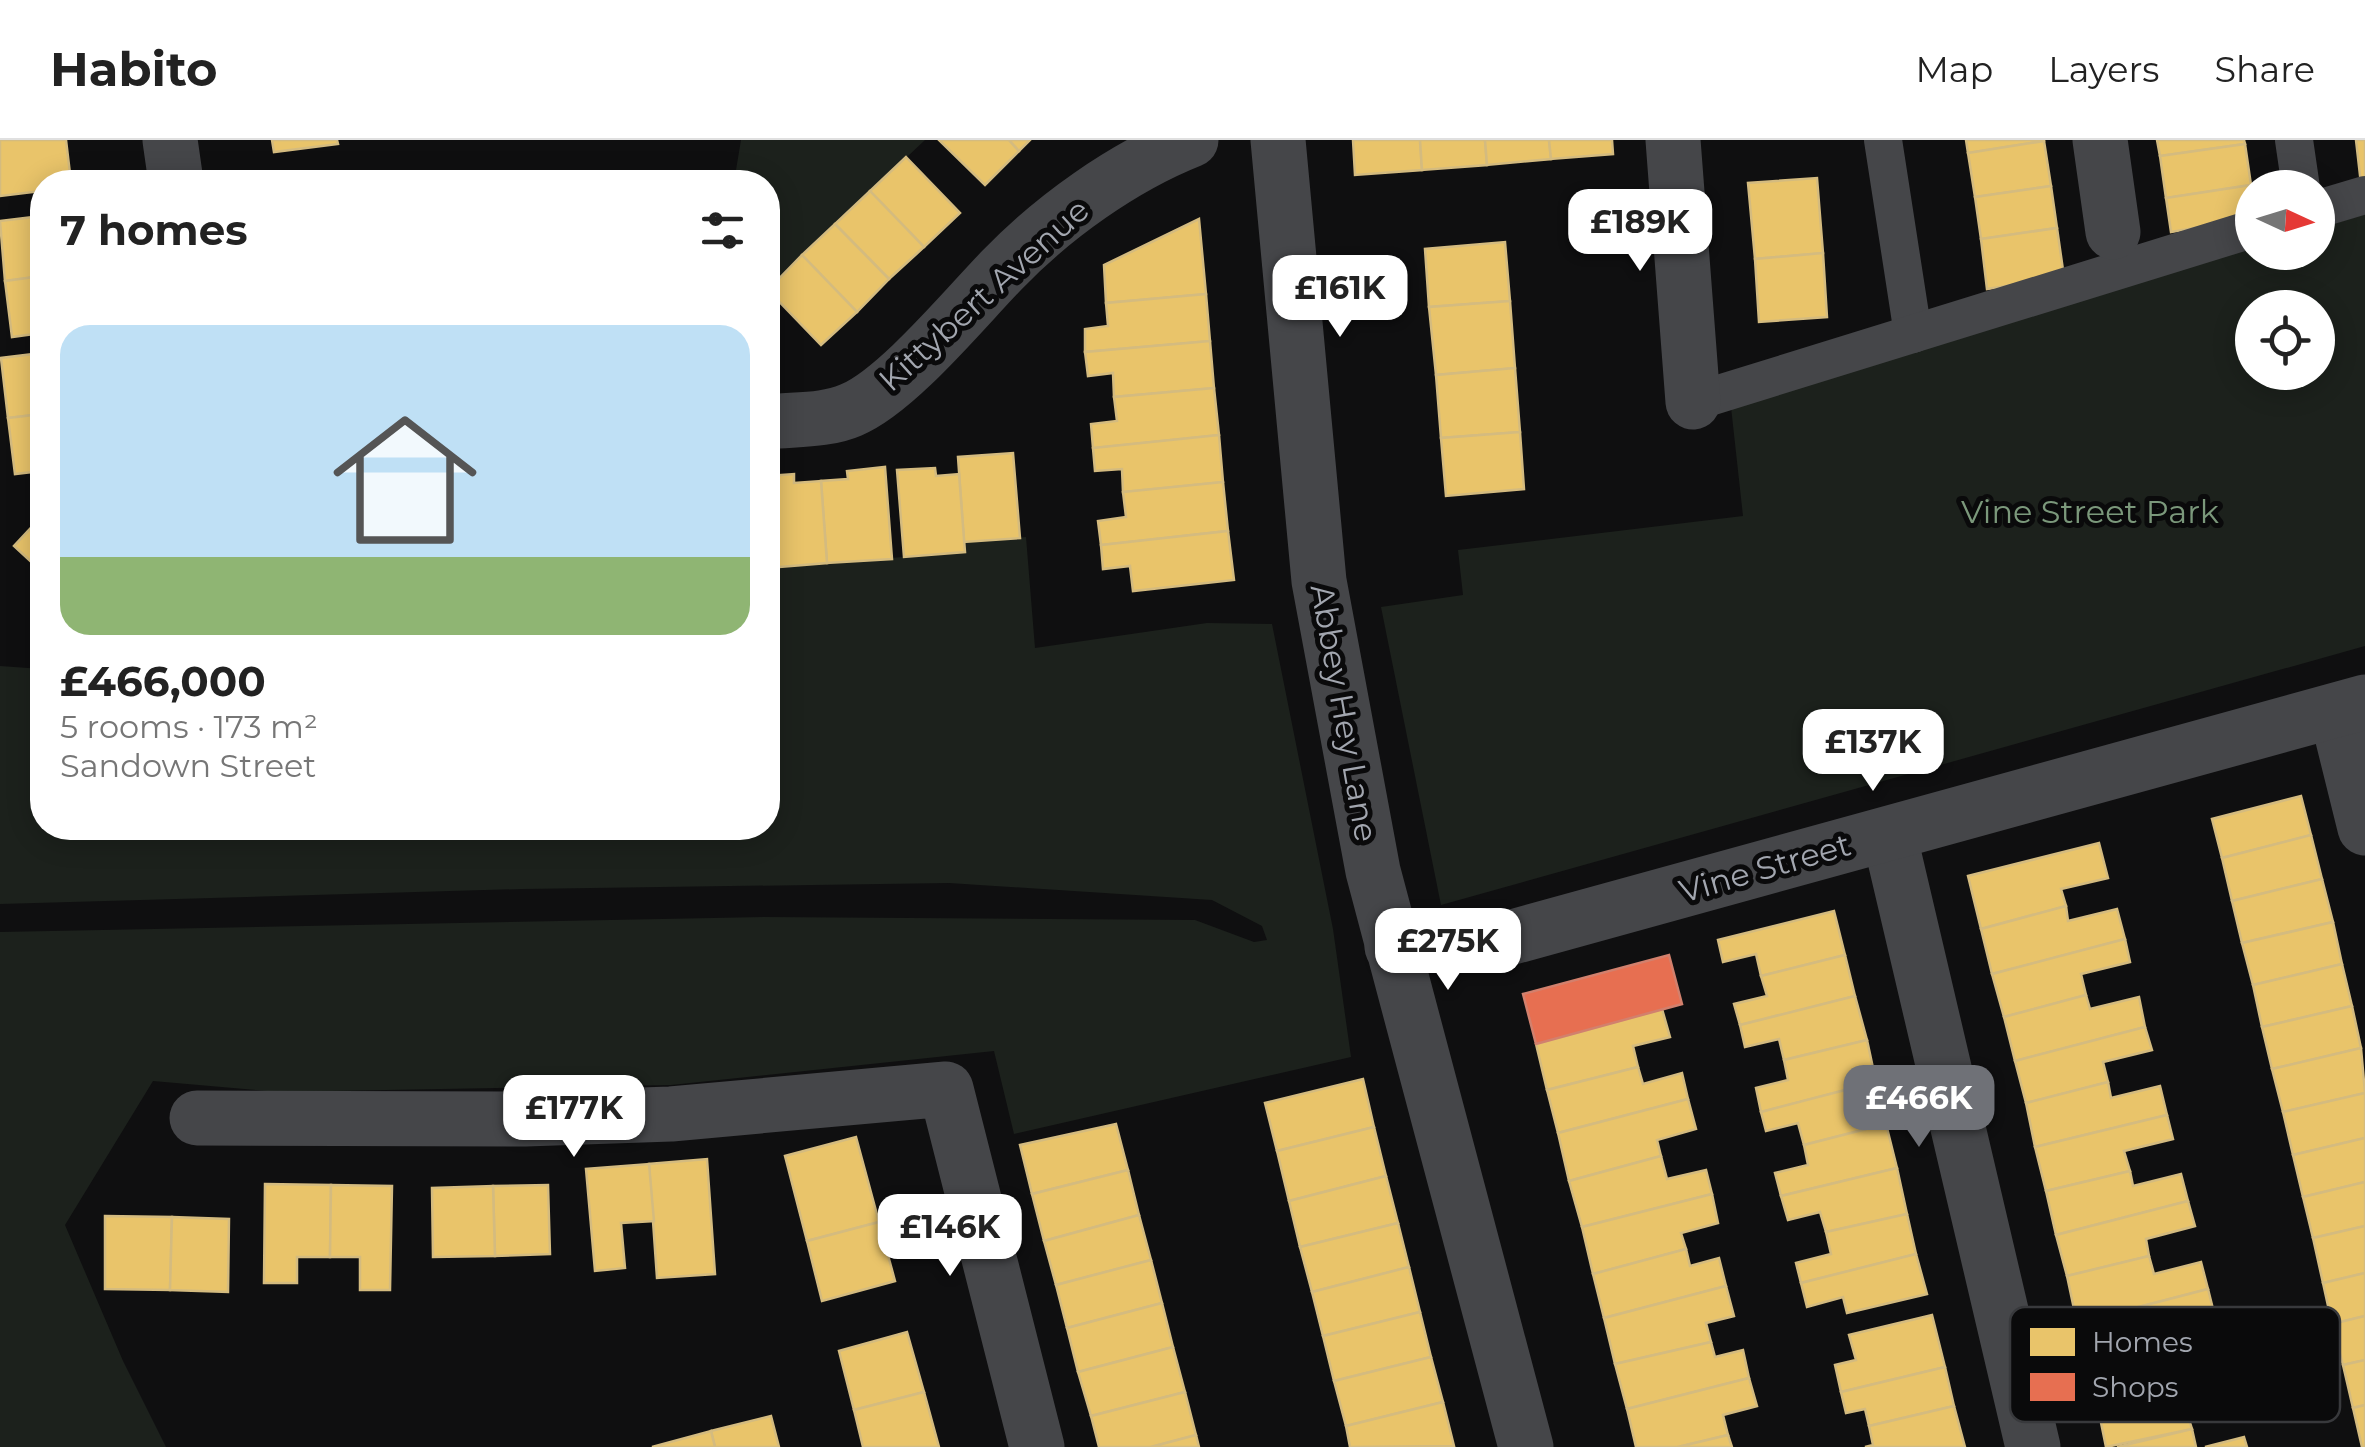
<!DOCTYPE html>
<html lang="en">
<head>
<meta charset="utf-8">
<style>
  :root { --surface:#fff; --page:#f6f6f6; --text:#222; --muted:#767676; --line:#e0e0e0; --accent:#6f7177 }
  body { margin:0; font-family:Montserrat,sans-serif; background:var(--page); color:var(--text); height:100vh; display:flex; flex-direction:column; font-size:38px; white-space:nowrap }
  * { box-sizing:border-box; margin:0 }
  p { font-size:32px; color:var(--muted) }
  .icon { flex:none; width:55px; height:55px; fill:none; stroke:currentColor; stroke-width:2; stroke-linecap:round; stroke-linejoin:round }
  .map { position:relative; flex:1; overflow:hidden }
  .drawer { position:absolute; left:30px; top:30px; width:750px; height:670px; display:flex; flex-direction:column; background:var(--surface); border-radius:40px; box-shadow:0 5px 25px #0003 }
  .drawer>* { flex:none }
  .needle { width:65px; rotate:94deg }
  .fabs { position:absolute; left:2235px; top:30px; display:grid; gap:20px }
  .fabs a { display:grid; place-items:center; width:100px; height:100px; border-radius:50%; background:var(--surface); box-shadow:0 5px 25px #0003; font-size:50px }
  .price { position:absolute; translate:-50% -85px; padding:0 22px; border-radius:20px; background:#fff; color:#222; font-size:32px; line-height:65px; filter:drop-shadow(0 2px 5px #0008) }
  .price::after { content:''; position:absolute; left:50%; top:60px; width:30px; height:22px; margin-left:-15px; background:inherit; clip-path:polygon(0 0,100% 0,50% 100%) }
  .price.current { background:var(--accent); color:#fff }
  ul { padding:0; list-style:none }
  li { display:grid; align-content:center; gap:20px; height:530px; padding:0 30px }
  li+li { border-top:2px solid var(--line) }
  li span { display:grid; place-items:center; height:310px; border-radius:30px; color:#555 }
  li>.icon { margin-inline-start:auto }
  span .icon { width:180px; height:180px; fill:#fffc; stroke-width:1 }
  li b { font-size:42px }
  h2 { display:flex; justify-content:space-between; align-items:center; height:120px; padding:0 30px; font-size:42px }
  header { display:flex; align-items:center; gap:60px; box-sizing:border-box; height:140px; padding:0 50px; background:var(--surface); border-bottom:2px solid var(--line) }
  header strong { font-size:48px }
  nav { display:flex; gap:55px; margin-inline-start:auto; font-size:35px }
  .map>svg:first-child { display:block }
</style>
</head>
<body>
<header>
<strong>Habito</strong>
<nav><a>Map</a><a>Layers</a><a>Share</a></nav>
</header>
<div class="map">
<svg width="2365" height="1307" viewBox="0 0 2365 1307">
  <rect width="100%" height="100%" fill="#0f0f10"/>
  <!-- green -->
  <g fill="#1c211c" fill-rule="evenodd">
    <polygon points="741,0 925,0 768,148 768,42 734,42"/>
    <path d="M2365 74V506L1441 765 1381 467 1463 455 1458 410 1743 376 1731 267 2252 108V112H2318V89ZM2252 168H2318V232H2252Z"/>
    <polygon points="1026,397 1035,508 1207,483 1272,484 1333,789 1351,917 1014,994 994,911 671,945 278,952 153,941 65,1085 123,1221 166,1307 0,1307 0,792 764,777 1195,780 1254,802 1267,800 1262,786 1212,760 949,743 523,749 0,764 0,526 42,529 42,688 768,688 768,428 964,412 964,402"/>
  </g>
  <!-- homes -->
  <g fill="#e9c46a" stroke="#d4bb7f" stroke-width="2.5">
    <polygon points="0,0 66,0 71,42 42,42 42,51 0,56"/>
    <polygon points="272,0 337,0 338,4 274,12"/>
    <polygon points="939,0 1009,0 1019,11 985,45"/>
    <polygon points="1009,0 1030,0 1019,11"/>
    <polygon points="1353,0 1420,0 1422,30 1355,35"/>
    <polygon points="1420,0 1485,0 1487,25 1422,30"/>
    <polygon points="1485,0 1549,0 1551,19 1487,25"/>
    <polygon points="1549,0 1612,0 1613,14 1551,19"/>
    <polygon points="1966,0 2044,0 2044,1 1968,13"/>
    <polygon points="2157,0 2244,0 2245,4 2160,16"/>
    <polygon points="2356,0 2365,0 2365,43 2361,44"/>
    <polygon points="2044,1 2051,46 1975,57 1968,13"/>
    <polygon points="2245,4 2251,45 2166,58 2160,16"/>
    <polygon points="906,17 960,73 924,107 870,51"/>
    <polygon points="353,33 354,42 279,42"/>
    <polygon points="1817,38 1823,113 1755,119 1748,43"/>
    <polygon points="2251,45 2252,78 2171,92 2166,58"/>
    <polygon points="2051,46 2057,88 1981,99 1975,57"/>
    <polygon points="870,51 924,107 889,139 835,84"/>
    <polygon points="42,76 42,136 5,141 0,81"/>
    <polygon points="1199,79 1206,154 1106,163 1104,125"/>
    <polygon points="835,84 889,139 857,172 802,115"/>
    <polygon points="2057,88 2064,137 1987,149 1981,99"/>
    <polygon points="1505,102 1510,161 1429,167 1425,109"/>
    <polygon points="1823,113 1827,177 1759,182 1755,119"/>
    <polygon points="802,115 857,172 821,205 768,150"/>
    <polygon points="42,136 42,193 12,197 5,141"/>
    <polygon points="1206,154 1210,201 1085,212 1085,189 1108,186 1106,163"/>
    <polygon points="1510,161 1515,228 1436,235 1429,167"/>
    <polygon points="1210,201 1214,248 1114,257 1113,233 1088,236 1085,212"/>
    <polygon points="42,213 42,274 8,278 1,218"/>
    <polygon points="1515,228 1520,292 1441,298 1436,235"/>
    <polygon points="1214,248 1219,295 1093,308 1091,284 1117,281 1114,257"/>
    <polygon points="42,274 42,331 15,334 8,278"/>
    <polygon points="1520,292 1524,349 1446,356 1441,298"/>
    <polygon points="1219,295 1223,342 1123,352 1122,329 1095,331 1093,308"/>
    <polygon points="1013,313 1020,398 964,402 958,317"/>
    <polygon points="885,327 892,419 827,423 821,341 848,339 847,331"/>
    <polygon points="935,328 936,336 959,334 965,412 904,417 897,330"/>
    <polygon points="794,334 794,343 821,341 827,423 768,428 768,336"/>
    <polygon points="1223,342 1228,391 1101,405 1098,381 1126,377 1123,352"/>
    <polygon points="42,376 42,432 14,406"/>
    <polygon points="1228,391 1234,440 1133,451 1130,426 1103,429 1101,405"/>
    <polygon points="2301,656 2311,695 2222,718 2212,679"/>
    <polygon points="2311,695 2322,739 2232,761 2222,718"/>
    <polygon points="2099,703 2108,738 2061,749 2066,766 1981,789 1968,736"/>
    <polygon points="2322,739 2333,782 2242,803 2232,761"/>
    <polygon points="2066,766 2068,781 2117,769 2125,799 1992,834 1981,789"/>
    <polygon points="1834,771 1845,815 1761,836 1756,814 1723,822 1718,800"/>
    <polygon points="2333,782 2342,824 2253,845 2242,803"/>
    <polygon points="2125,799 2130,822 2081,834 2086,855 2004,877 1992,834"/>
    <polygon points="1845,815 1855,856 1740,885 1734,864 1767,856 1761,836"/>
    <polygon points="2342,824 2352,866 2262,887 2253,845"/>
    <polygon points="2086,855 2090,869 2139,857 2145,887 2015,921 2004,877"/>
    <polygon points="1855,856 1867,900 1784,920 1779,899 1745,907 1740,885"/>
    <polygon points="2352,866 2361,908 2272,929 2262,887"/>
    <polygon points="1662,869 1670,897 1633,906 1638,927 1547,950 1536,904"/>
    <polygon points="2145,887 2152,910 2103,922 2108,942 2026,963 2015,921"/>
    <polygon points="1867,900 1876,942 1761,972 1756,948 1788,940 1784,920"/>
    <polygon points="2361,908 2365,953 2283,972 2272,929"/>
    <polygon points="1638,927 1643,944 1682,933 1688,959 1558,993 1547,950"/>
    <polygon points="1363,939 1374,987 1277,1011 1265,963"/>
    <polygon points="1876,942 1886,984 1804,1005 1798,983 1766,991 1761,972"/>
    <polygon points="2108,942 2111,958 2160,946 2167,975 2035,1007 2026,963"/>
    <polygon points="2365,953 2365,998 2293,1015 2283,972"/>
    <polygon points="1688,959 1696,989 1657,1000 1661,1016 1569,1041 1558,993"/>
    <polygon points="2167,975 2173,999 2124,1011 2130,1031 2046,1051 2035,1007"/>
    <polygon points="1116,984 1128,1030 1032,1054 1020,1005"/>
    <polygon points="1886,984 1897,1028 1781,1056 1775,1033 1808,1025 1804,1005"/>
    <polygon points="1374,987 1386,1036 1289,1061 1277,1011"/>
    <polygon points="856,997 879,1082 807,1101 785,1016"/>
    <polygon points="2365,998 2365,1042 2303,1057 2293,1015"/>
    <polygon points="1661,1016 1667,1039 1706,1030 1712,1054 1582,1087 1569,1041"/>
    <polygon points="707,1019 715,1134 657,1138 649,1024"/>
    <polygon points="649,1024 654,1081 621,1083 625,1128 595,1131 586,1029"/>
    <polygon points="1897,1028 1907,1074 1826,1092 1820,1072 1788,1080 1781,1056"/>
    <polygon points="1128,1030 1139,1075 1044,1101 1032,1054"/>
    <polygon points="2130,1031 2133,1046 2181,1034 2188,1061 2056,1095 2046,1051"/>
    <polygon points="1386,1036 1398,1083 1300,1107 1289,1061"/>
    <polygon points="2365,1042 2365,1086 2313,1098 2303,1057"/>
    <polygon points="265,1044 331,1045 330,1117 297,1117 297,1143 264,1143"/>
    <polygon points="331,1045 392,1046 390,1150 360,1150 360,1117 330,1117"/>
    <polygon points="548,1045 550,1114 495,1116 493,1046"/>
    <polygon points="493,1046 495,1116 433,1117 432,1048"/>
    <polygon points="1712,1054 1718,1083 1681,1093 1686,1109 1593,1134 1582,1087"/>
    <polygon points="2188,1061 2195,1086 2146,1099 2149,1116 2067,1136 2056,1095"/>
    <polygon points="1907,1074 1916,1114 1801,1143 1796,1123 1831,1114 1826,1092"/>
    <polygon points="1139,1075 1151,1120 1056,1145 1044,1101"/>
    <polygon points="105,1076 172,1077 170,1150 105,1149"/>
    <polygon points="172,1077 229,1079 228,1152 170,1150"/>
    <polygon points="879,1082 895,1141 822,1161 807,1101"/>
    <polygon points="1398,1083 1409,1127 1312,1152 1300,1107"/>
    <polygon points="2365,1086 2365,1133 2323,1143 2313,1098"/>
    <polygon points="1686,1109 1690,1126 1719,1118 1726,1146 1604,1178 1593,1134"/>
    <polygon points="1916,1114 1927,1154 1847,1173 1843,1157 1807,1167 1801,1143"/>
    <polygon points="2149,1116 2154,1134 2201,1122 2208,1149 2077,1183 2067,1136"/>
    <polygon points="1151,1120 1162,1163 1067,1188 1056,1145"/>
    <polygon points="1409,1127 1420,1172 1323,1196 1312,1152"/>
    <polygon points="2365,1133 2365,1176 2332,1184 2323,1143"/>
    <polygon points="1726,1146 1734,1176 1706,1183 1711,1202 1615,1224 1604,1178"/>
    <polygon points="2208,1149 2214,1173 2166,1185 2171,1207 2087,1227 2077,1183"/>
    <polygon points="1162,1163 1173,1207 1078,1232 1067,1188"/>
    <polygon points="1420,1172 1431,1217 1334,1241 1323,1196"/>
    <polygon points="1932,1175 1945,1227 1841,1252 1835,1225 1856,1220 1849,1195"/>
    <polygon points="2365,1176 2365,1220 2343,1225 2332,1184"/>
    <polygon points="907,1192 924,1252 854,1270 839,1211"/>
    <polygon points="1711,1202 1715,1217 1743,1210 1749,1238 1627,1269 1615,1224"/>
    <polygon points="1173,1207 1185,1252 1091,1276 1078,1232"/>
    <polygon points="1431,1217 1443,1262 1346,1286 1334,1241"/>
    <polygon points="2365,1220 2365,1265 2353,1268 2343,1225"/>
    <polygon points="1945,1227 1954,1266 1869,1286 1865,1269 1846,1273 1841,1252"/>
    <polygon points="2229,1234 2236,1261 2187,1273 2192,1289 2106,1307 2098,1268"/>
    <polygon points="1749,1238 1757,1266 1723,1275 1728,1295 1678,1307 1636,1307 1627,1269"/>
    <polygon points="924,1252 939,1307 863,1307 854,1270"/>
    <polygon points="1185,1252 1196,1295 1151,1307 1099,1307 1091,1276"/>
    <polygon points="1443,1262 1454,1306 1350,1307 1346,1286"/>
    <polygon points="2365,1265 2365,1307 2362,1307 2353,1268"/>
    <polygon points="1954,1266 1965,1307 1865,1307 1873,1305 1869,1286"/>
    <polygon points="771,1276 779,1307 715,1307 711,1291"/>
    <polygon points="2192,1289 2196,1307 2117,1307"/>
    <polygon points="711,1291 715,1307 652,1307"/>
    <polygon points="1196,1295 1199,1307 1151,1307"/>
    <polygon points="1728,1295 1732,1307 1678,1307"/>
    <polygon points="2244,1297 2247,1307 2205,1307"/>
  </g>
  <!-- shops -->
  <polygon fill="#e76f51" stroke="#d2806d" stroke-width="2.5" points="1669,815 1682,864 1536,904 1523,854"/>
  <g fill="none" stroke-linecap="round" stroke-linejoin="round">
    <!-- lane -->
    <g stroke="#454649" stroke-width="38">
      <polyline points="1883,0 1913,194"/>
      <polyline points="2294,0 2301,48"/>
      <polyline points="2318,69 2365,55"/>
      <polyline points="1693,262 2252,89"/>
    </g>
    <!-- street -->
    <g stroke="#454649" stroke-width="55">
      <polyline points="170,0 176,42"/>
      <polyline points="1278,0 1319,441 1373,731 1526,1307"/>
      <polyline points="1673,0 1693,262"/>
      <polyline points="2100,0 2113,92"/>
      <path d="M768 282C794 279 826 281 851 270 897 251 965 168 1002 130 1053 77 1123 27 1191 0"/>
      <polyline points="2336,571 2365,688"/>
      <polyline points="1889,694 2033,1307"/>
      <polyline points="1392,807 1509,798 2365,562"/>
      <polyline points="197,978 525,979 671,974 946,949 1037,1307"/>
    </g>
  </g>
  <g text-anchor="middle" stroke-width="10" stroke-linejoin="round" paint-order="stroke">
    <!-- street labels -->
    <g font-size="32" fill="#a2a6af" stroke="#0a0a0b">
      <text transform="translate(984 155) rotate(-42)" y="11">Kittybert Avenue</text>
      <text transform="translate(1344 573) rotate(80)" y="11">Abbey Hey Lane</text>
      <text transform="translate(1765 728) rotate(-16)" y="11">Vine Street</text>
    </g>
    <!-- park labels -->
    <g font-size="32" fill="#7b987b" stroke="#0a0a0b">
      <text x="2090" y="383">Vine Street Park</text>
    </g>
  </g>
  <!-- legend -->
  <rect x="2010" y="1167" width="330" height="115" rx="15" fill="#0a0a0b" stroke="#38393c" stroke-width="2.5"/>
  <rect x="2030" y="1188" width="45" height="28" fill="#e9c46a"/>
  <rect x="2030" y="1233" width="45" height="28" fill="#e76f51"/>
  <g font-size="28" fill="#a2a6af">
    <text x="2092" y="1212">Homes</text>
    <text x="2092" y="1257">Shops</text>
  </g>
</svg>
<div class="fabs">
<a><svg class="needle" viewBox="-14 -14 28 28"><path d="M0-13l5 13h-10z" fill="#e53935"/><path d="M0 13l5-13h-10z" fill="#767676"/></svg></a>
<a><svg class="icon" aria-label="locate" viewBox="0 0 24 24"><circle cx="12" cy="12" r="6"/><path d="M12 2v4M12 18v4M2 12h4M18 12h4"/></svg></a>
</div>
<b class="price" style="left:1640px;top:134px">£189K</b>
<b class="price" style="left:1340px;top:200px">£161K</b>
<b class="price" style="left:1873px;top:654px">£137K</b>
<b class="price" style="left:1448px;top:853px">£275K</b>
<b class="price current" style="left:1919px;top:1010px">£466K</b>
<b class="price" style="left:574px;top:1020px">£177K</b>
<b class="price" style="left:950px;top:1139px">£146K</b>
<section class="drawer">
<h2>7 homes<svg class="icon" aria-label="filters" viewBox="0 0 24 24"><path d="M4 7h16M4 17h16"/><circle cx="9" cy="7" r="2"/><circle cx="15" cy="17" r="2"/></svg></h2>
<ul>
<li><span style="background:linear-gradient(#bfe0f5 75%,#8fb573 0)"><svg class="icon" aria-label="home" viewBox="0 0 24 24"><path d="M3 11l9-7 9 7M6 9v11h12V9"/></svg></span><div><b>£466,000</b><p>5 rooms · 173 m²</p><p>Sandown Street</p></div></li>
</ul>
</section>
</div>
</body>
</html>
